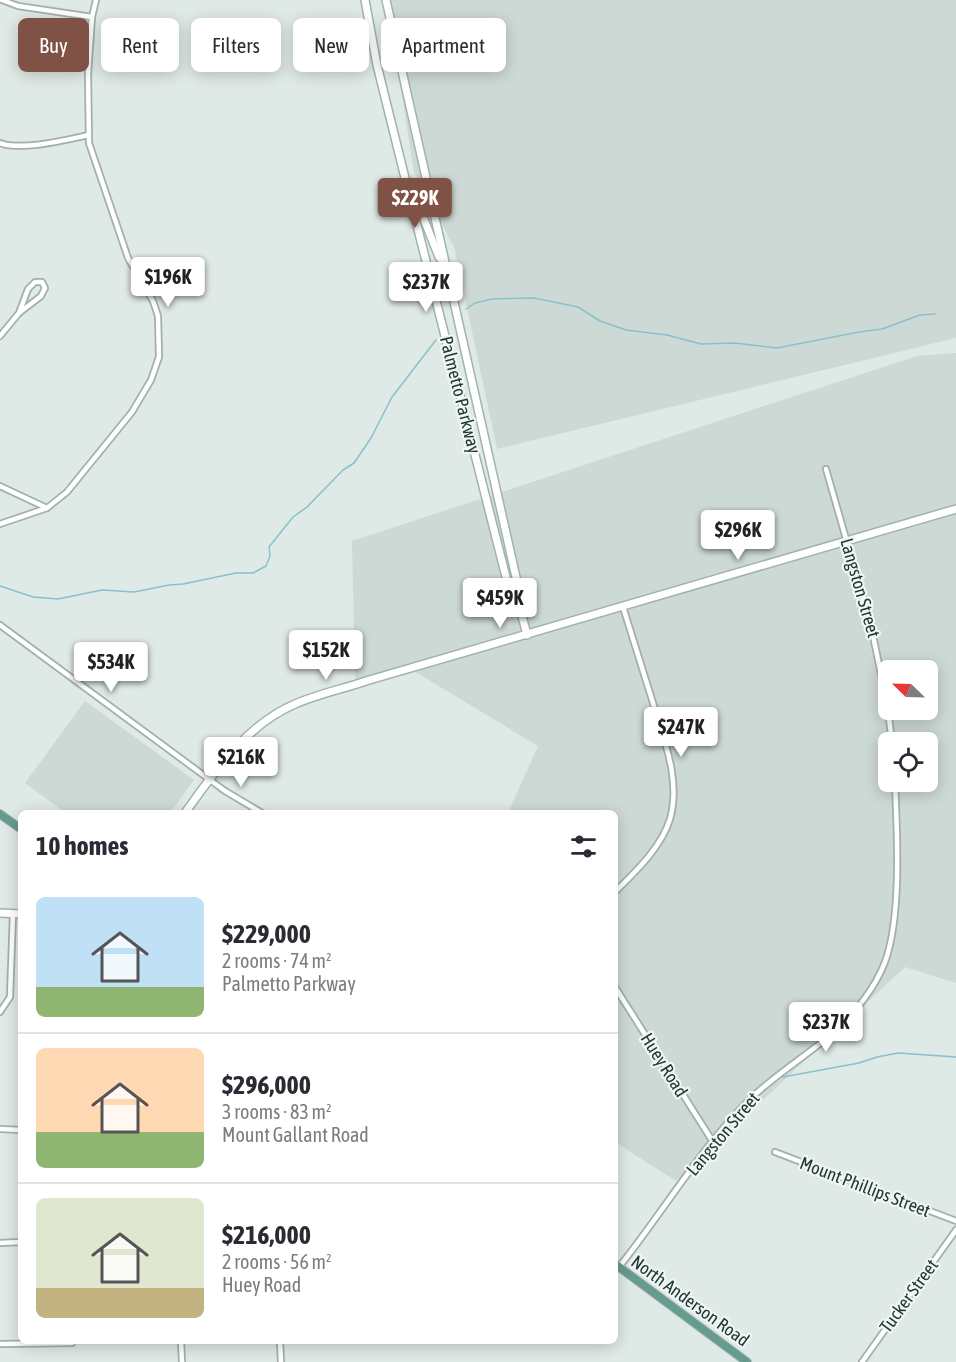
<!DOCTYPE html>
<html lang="en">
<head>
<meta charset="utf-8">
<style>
  :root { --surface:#fff; --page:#f7f7f7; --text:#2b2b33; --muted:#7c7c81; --line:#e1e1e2; --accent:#805245 }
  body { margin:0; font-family:"Asap Condensed",sans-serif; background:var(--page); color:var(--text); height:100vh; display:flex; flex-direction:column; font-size:22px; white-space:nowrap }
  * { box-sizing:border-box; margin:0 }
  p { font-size:20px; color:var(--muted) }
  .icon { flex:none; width:33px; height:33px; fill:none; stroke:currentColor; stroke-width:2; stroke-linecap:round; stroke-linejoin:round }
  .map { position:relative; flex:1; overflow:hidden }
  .drawer { position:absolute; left:18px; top:810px; width:600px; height:534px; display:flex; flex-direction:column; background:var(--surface); border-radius:9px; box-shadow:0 3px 15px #0003 }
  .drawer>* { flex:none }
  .top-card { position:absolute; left:18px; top:18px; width:600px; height:54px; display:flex; gap:12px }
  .needle { width:39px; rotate:293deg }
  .fabs { position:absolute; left:878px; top:660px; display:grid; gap:12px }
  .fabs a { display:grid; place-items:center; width:60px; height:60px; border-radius:9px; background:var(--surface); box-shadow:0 3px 15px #0003; font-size:30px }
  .price { position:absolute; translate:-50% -51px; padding:0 14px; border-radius:6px; background:#fff; color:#222; font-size:20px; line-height:39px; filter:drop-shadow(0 2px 3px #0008) }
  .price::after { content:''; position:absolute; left:50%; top:36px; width:18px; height:14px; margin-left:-9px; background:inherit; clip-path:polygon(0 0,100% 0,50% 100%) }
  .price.on { background:var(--accent); color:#fff }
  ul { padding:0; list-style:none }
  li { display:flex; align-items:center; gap:18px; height:150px; padding:0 18px }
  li+li { border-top:2px solid var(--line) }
  li span { display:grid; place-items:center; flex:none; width:168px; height:120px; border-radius:9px; color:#555 }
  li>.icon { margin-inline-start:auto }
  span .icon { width:72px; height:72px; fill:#fffc; stroke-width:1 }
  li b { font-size:26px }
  h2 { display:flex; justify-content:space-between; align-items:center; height:72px; padding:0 18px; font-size:26px }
  .pill { padding:0 21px; border-radius:9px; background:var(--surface); box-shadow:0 3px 15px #0003; font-size:21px; line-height:54px }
  .pill.on { background:var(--accent); color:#fff }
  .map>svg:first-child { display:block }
</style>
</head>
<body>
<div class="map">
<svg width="956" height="1362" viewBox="0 0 956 1362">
  <rect width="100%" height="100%" fill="#dfe9e5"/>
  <!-- built -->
  <g fill="#cdd9d4" fill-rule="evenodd">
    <polygon points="387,0 956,0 956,338 497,449 454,247 414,172"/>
    <path d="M956 353V983L905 967 676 1181 615 1142V813H508L538 746 407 667 355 681 352 541 917 356ZM888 670H927V710H888ZM888 742H927V782H888Z"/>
    <polygon points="85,701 194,780 170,813 66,813 25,783"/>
  </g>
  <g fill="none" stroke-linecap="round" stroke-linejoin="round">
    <!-- stream -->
    <g stroke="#89c0cc" stroke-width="1.5">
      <polyline points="466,309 475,303 492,299 534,298 578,307 600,321 626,330 667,335 701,344 735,343 777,348 859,332 882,329 920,315 935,314"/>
      <polyline points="0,586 33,597 58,599 102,590 134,592 169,585 183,584 236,573 253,573 266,566 270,556 269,547 293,517 307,507 343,470 354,463 371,438 392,397 436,340"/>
      <polyline points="783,1077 859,1063 877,1057 898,1053 956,1057"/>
    </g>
    <!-- street casing -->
    <g stroke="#a2b0ac" stroke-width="8">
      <g id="street">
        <polyline points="2,0 18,6 92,17"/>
        <path d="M0 143C22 151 66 140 89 135"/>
        <polyline points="0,336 19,313 41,296 45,288 42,282 35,282 28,289 19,313"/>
        <polyline points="826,469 871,626 888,708"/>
        <polyline points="0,486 47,508"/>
        <polyline points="0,524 47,508 67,492 132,412 151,380 159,357 158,316 153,301 128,258 89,143 88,74 92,17 96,0"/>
        <polyline points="0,625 225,791 262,813"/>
        <polyline points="888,710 892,742"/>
        <path d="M615 892C636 871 661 848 670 819 681 780 664 740 653 703 643 671 633 639 623 607"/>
        <polyline points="615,987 713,1142"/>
        <polyline points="0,1012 10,997 13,914"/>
        <polyline points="0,1129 21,1130"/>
        <polyline points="775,1152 956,1221"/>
        <polyline points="0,1243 21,1242"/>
        <path d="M619 1267C661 1215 700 1149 747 1102 774 1075 807 1056 835 1031 855 1013 875 988 885 962 902 915 897 832 895 782"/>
        <polyline points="181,1341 182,1362"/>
        <polyline points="280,1341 281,1362"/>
        <polyline points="0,1344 72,1343"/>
        <polyline points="862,1362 956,1230"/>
      </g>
    </g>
    <!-- secondary casing -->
    <g stroke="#9fb4ad" stroke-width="10">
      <g id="secondary">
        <polyline points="365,0 377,65 406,182 511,597 519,610"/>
        <polyline points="386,0 520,595 521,612 527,635"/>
        <polyline points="409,182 439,257 445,264"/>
        <polyline points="429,270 447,266"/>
        <path d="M185 813C215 771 246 725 295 704 318 694 343 689 366 681L956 509"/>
        <polyline points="0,913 21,914"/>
      </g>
    </g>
    <!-- primary casing -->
    <g stroke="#bcc3c2" stroke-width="10">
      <g id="primary">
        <polyline points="0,814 21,829"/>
        <polyline points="615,1264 747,1362"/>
      </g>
    </g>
    <!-- street -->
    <use href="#street" stroke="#fff" stroke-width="4.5"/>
    <!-- secondary -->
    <use href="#secondary" stroke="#fff" stroke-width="7"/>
    <!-- primary -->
    <use href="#primary" stroke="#669c8f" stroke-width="8"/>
  </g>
  <g text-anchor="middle" stroke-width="4.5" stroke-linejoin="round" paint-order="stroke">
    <!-- street labels -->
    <g font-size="18" fill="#213832" stroke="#eff6f3">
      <text transform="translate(460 395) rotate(76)" y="6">Palmetto Parkway</text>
      <text transform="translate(860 588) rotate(74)" y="6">Langston Street</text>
      <text transform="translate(664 1065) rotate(58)" y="6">Huey Road</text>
      <text transform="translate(723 1134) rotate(-50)" y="6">Langston Street</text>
      <text transform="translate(865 1187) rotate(21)" y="6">Mount Phillips Street</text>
      <text transform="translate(909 1296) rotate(-54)" y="6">Tucker Street</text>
      <text transform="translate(690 1301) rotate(36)" y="6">North Anderson Road</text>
    </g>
  </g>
</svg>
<div class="fabs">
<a><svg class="needle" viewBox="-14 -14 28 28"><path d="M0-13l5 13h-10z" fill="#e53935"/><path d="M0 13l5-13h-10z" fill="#7c7c81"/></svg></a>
<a><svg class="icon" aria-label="locate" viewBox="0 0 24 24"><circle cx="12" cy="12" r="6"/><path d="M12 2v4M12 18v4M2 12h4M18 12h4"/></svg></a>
</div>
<b class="price on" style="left:415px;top:229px">$229K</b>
<b class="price" style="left:168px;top:308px">$196K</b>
<b class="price" style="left:426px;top:313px">$237K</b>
<b class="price" style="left:738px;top:561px">$296K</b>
<b class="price" style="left:500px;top:629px">$459K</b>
<b class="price" style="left:326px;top:681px">$152K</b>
<b class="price" style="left:111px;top:693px">$534K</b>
<b class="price" style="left:681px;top:758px">$247K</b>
<b class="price" style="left:241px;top:788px">$216K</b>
<b class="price" style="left:826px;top:1053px">$237K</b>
<div class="top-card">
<a class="pill on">Buy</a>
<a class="pill">Rent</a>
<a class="pill">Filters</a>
<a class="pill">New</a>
<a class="pill">Apartment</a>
</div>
<section class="drawer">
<h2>10 homes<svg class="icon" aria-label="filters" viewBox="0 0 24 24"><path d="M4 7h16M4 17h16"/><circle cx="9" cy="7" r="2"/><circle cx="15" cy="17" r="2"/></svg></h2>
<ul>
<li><span style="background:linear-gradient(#bfe0f5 75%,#8fb573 0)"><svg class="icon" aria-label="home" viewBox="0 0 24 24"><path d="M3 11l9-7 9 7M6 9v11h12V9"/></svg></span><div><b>$229,000</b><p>2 rooms · 74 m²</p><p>Palmetto Parkway</p></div></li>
<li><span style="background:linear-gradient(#ffd9b3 70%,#8fb573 0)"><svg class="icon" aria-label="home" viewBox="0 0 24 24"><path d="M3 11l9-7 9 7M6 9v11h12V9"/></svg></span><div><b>$296,000</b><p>3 rooms · 83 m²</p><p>Mount Gallant Road</p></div></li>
<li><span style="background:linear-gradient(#dfe7d0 75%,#c2b280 0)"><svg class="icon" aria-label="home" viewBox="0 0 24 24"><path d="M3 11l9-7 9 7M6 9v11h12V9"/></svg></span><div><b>$216,000</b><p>2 rooms · 56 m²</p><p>Huey Road</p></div></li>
</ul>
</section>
</div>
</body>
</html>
